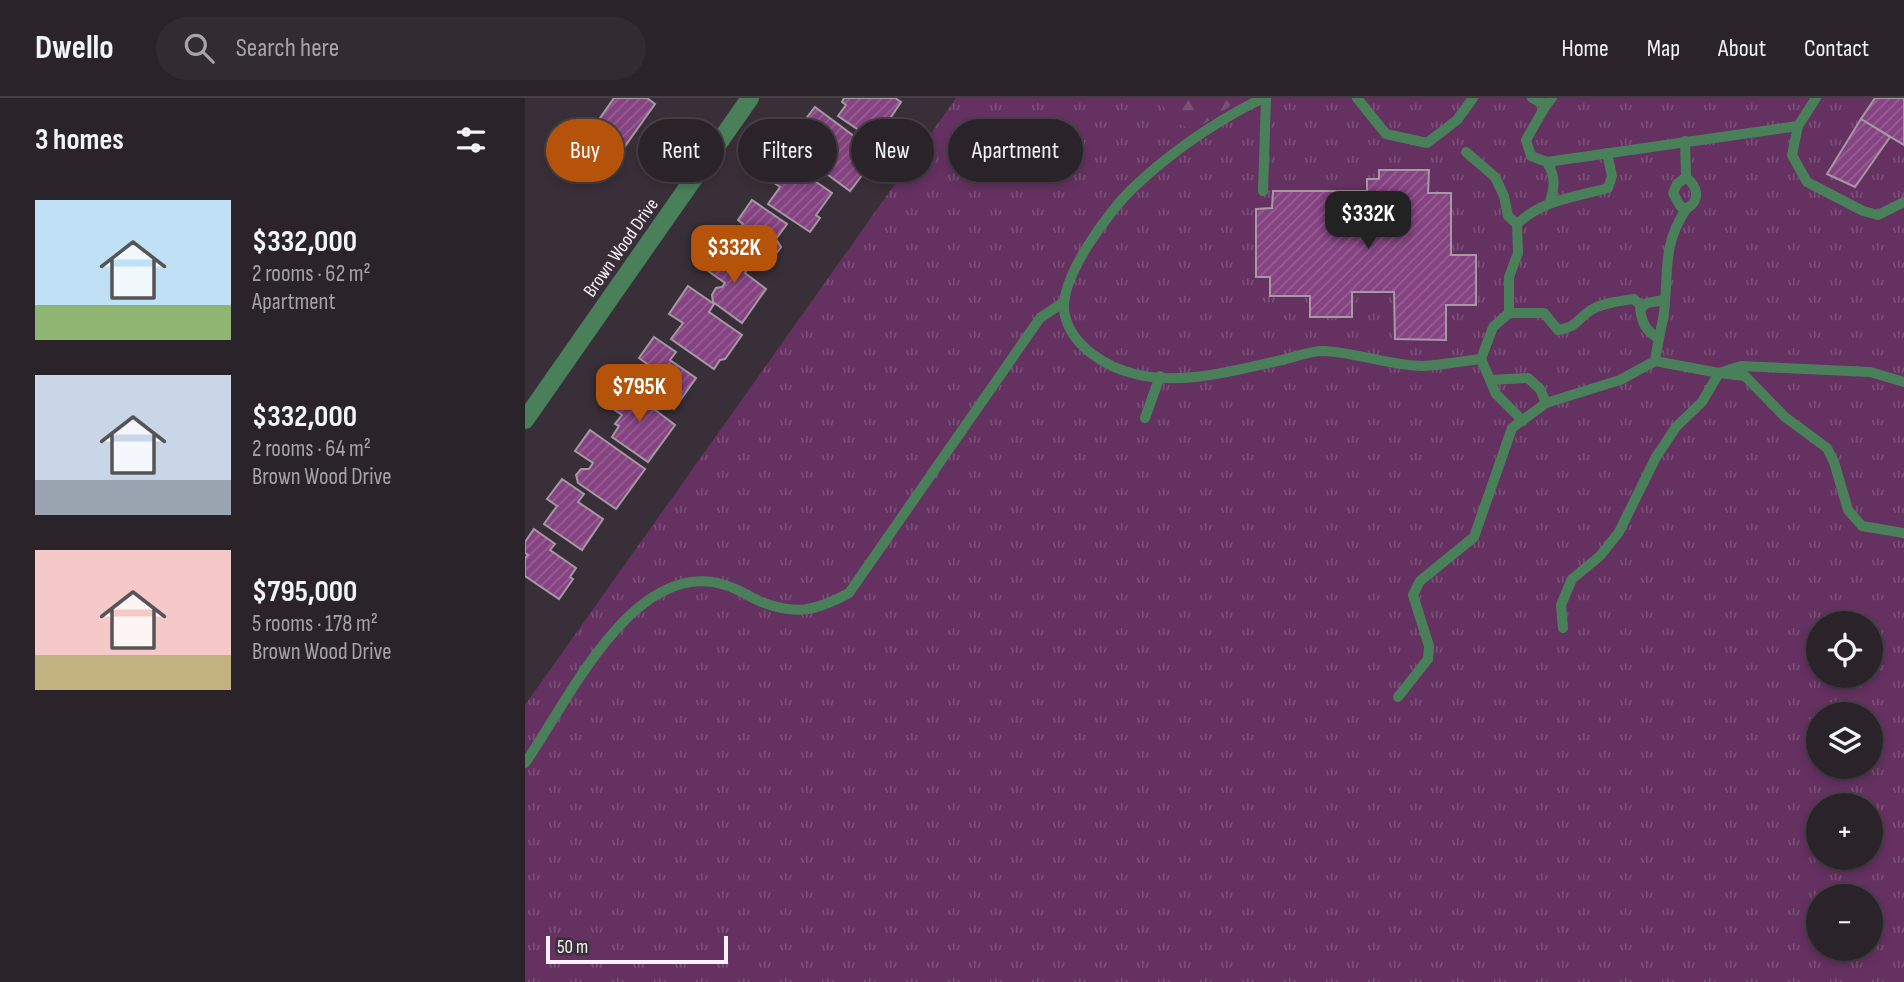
<!DOCTYPE html>
<html lang="en">
<head>
<meta charset="utf-8">
<style>
  :root { --surface:#2b232a; --page:#332b32; --text:#f1f3f6; --muted:#a6a4a8; --line:#474047; --accent:#b45309 }
  body { margin:0; font-family:"Sofia Sans Condensed",sans-serif; background:var(--page); color:var(--text); height:100vh; display:flex; flex-direction:column; font-size:26px; white-space:nowrap }
  * { box-sizing:border-box; margin:0 }
  p { font-size:23px; color:var(--muted) }
  .icon { flex:none; width:38px; height:38px; fill:none; stroke:currentColor; stroke-width:2; stroke-linecap:round; stroke-linejoin:round }
  .map { position:relative; flex:1; overflow:hidden }
  .panel { display:flex; flex-direction:column; background:var(--surface); width:525px }
  .panel>* { flex:none }
  .hud { position:absolute; left:21px; top:21px; width:665px; height:63px; display:flex; gap:14px }
  .controls { position:absolute; left:1281px; top:513px; display:grid; gap:14px }
  .controls a { display:grid; place-items:center; width:77px; height:77px; border-radius:50%; background:var(--surface); box-shadow:0 4px 10px #0003,0 0 0 2px var(--line); font-size:35px }
  .scale { position:absolute; left:21px; bottom:18px; width:182px; box-sizing:border-box; padding-left:7px; border:4px solid #f8f2f8; border-top:0; font-size:19px; line-height:24px; white-space:nowrap; color:#f8f2f8; -webkit-text-stroke:5px #392f38; paint-order:stroke }
  .price { position:absolute; translate:-50% -60px; padding:0 16px; border-radius:14px; background:var(--accent); color:#fff; font-size:23px; line-height:46px; filter:drop-shadow(0 2px 4px #0008) }
  .price::after { content:''; position:absolute; left:50%; top:42px; width:21px; height:16px; margin-left:-10px; background:inherit; clip-path:polygon(0 0,100% 0,50% 100%) }
  .price.selected { background:#222; color:#fff }
  ul { padding:0; list-style:none }
  li { display:flex; align-items:center; gap:21px; height:175px; padding:0 35px }
  li span { display:grid; place-items:center; flex:none; width:196px; height:140px; border-radius:0px; color:#555 }
  li>.icon { margin-inline-start:auto }
  span .icon { width:84px; height:84px; fill:#fffc; stroke-width:1 }
  li b { font-size:30px }
  h2 { display:flex; justify-content:space-between; align-items:center; height:84px; padding:0 35px; font-size:30px }
  .pill { padding:0 24px; border-radius:32px; background:var(--surface); box-shadow:0 4px 10px #0003,0 0 0 2px var(--line); font-size:24px; line-height:63px }
  .pill.selected { background:var(--accent); color:#fff }
  header { display:flex; align-items:center; gap:42px; box-sizing:border-box; height:98px; padding:0 35px; background:var(--surface); border-bottom:2px solid var(--line) }
  header strong { font-size:33px }
  nav { display:flex; gap:38px; margin-inline-start:auto; font-size:24px }
  .search { width:490px; height:63px; background:var(--page); display:flex; align-items:center; gap:18px; box-sizing:border-box; padding:0 24px; border-radius:38px; color:var(--muted); font-size:26px }
  main { display:flex; flex:1; min-height:0 }
  .map>svg:first-child { display:block }
</style>
</head>
<body>
<header>
<strong>Dwello</strong>
<div class="search"><svg class="icon" aria-label="search" viewBox="0 0 24 24"><circle cx="10" cy="10" r="6"/><path d="M15 15l6 6"/></svg>Search here</div>
<nav><a>Home</a><a>Map</a><a>About</a><a>Contact</a></nav>
</header>
<main>
<section class="panel">
<h2>3 homes<svg class="icon" aria-label="filters" viewBox="0 0 24 24"><path d="M4 7h16M4 17h16"/><circle cx="9" cy="7" r="2"/><circle cx="15" cy="17" r="2"/></svg></h2>
<ul>
<li><span style="background:linear-gradient(#bfe0f5 75%,#8fb573 0)"><svg class="icon" aria-label="home" viewBox="0 0 24 24"><path d="M3 11l9-7 9 7M6 9v11h12V9"/></svg></span><div><b>$332,000</b><p>2 rooms · 62 m²</p><p>Apartment</p></div></li>
<li><span style="background:linear-gradient(#c9d6e8 75%,#9aa5b1 0)"><svg class="icon" aria-label="home" viewBox="0 0 24 24"><path d="M3 11l9-7 9 7M6 9v11h12V9"/></svg></span><div><b>$332,000</b><p>2 rooms · 64 m²</p><p>Brown Wood Drive</p></div></li>
<li><span style="background:linear-gradient(#f6c9c9 75%,#c2b280 0)"><svg class="icon" aria-label="home" viewBox="0 0 24 24"><path d="M3 11l9-7 9 7M6 9v11h12V9"/></svg></span><div><b>$795,000</b><p>5 rooms · 178 m²</p><p>Brown Wood Drive</p></div></li>
</ul>
</section>
<div class="map">
<svg width="1379" height="884" viewBox="0 0 1379 884">
  <defs>
    <pattern id="grass-tufts" width="24" height="20" patternUnits="userSpaceOnUse" patternTransform="scale(1.75)"><rect width="24" height="20" fill="#643161"/><path d="M3 7l-1-3M5 7V3M7 7l1-3M15 17l-1-3M17 17v-4M19 17l1-3" fill="none" stroke="#7b4f78"/></pattern>
    <pattern id="forest-firs" width="22" height="20" patternUnits="userSpaceOnUse" patternTransform="scale(1.75)"><rect width="22" height="20" fill="#643161"/><path d="M5 1l3.5 6h-7zM16 11l3.5 6h-7z" fill="#7b4f78"/></pattern>
    <pattern id="building-hatch" width="6" height="6" patternUnits="userSpaceOnUse" patternTransform="scale(1.75)"><rect width="6" height="6" fill="#864382"/><path d="M-1 1l2-2M0 6l6-6M5 7l2-2" fill="none" stroke="#985f94"/></pattern>
  </defs>
  <rect width="100%" height="100%" fill="#392f38"/>
  <!-- grass -->
  <path fill="url(#grass-tufts)" fill-rule="evenodd" d="M431 0H1379V884H0V607ZM1293 525H1346V578H1293ZM1293 616H1346V668H1293ZM1293 707H1346V760H1293ZM1293 798H1346V850H1293Z"/>
  <!-- forest -->
  <polygon fill="url(#forest-firs)" points="634,0 717,0 670,32 647,24"/>
  <!-- building -->
  <g fill="url(#building-hatch)" stroke="#a599a3" stroke-width="2">
    <polygon points="89,0 122,0 130,6 98,51 68,30"/>
    <polygon points="319,0 370,0 376,4 350,43 313,18 321,7 317,4"/>
    <polygon points="1350,0 1379,0 1379,47 1336,21"/>
    <polygon points="290,9 353,56 325,93 280,60 295,41 276,27"/>
    <polygon points="1336,21 1365,39 1330,89 1302,76"/>
    <polygon points="258,55 280,69 277,74 307,95 291,117 295,120 285,134 243,106 255,89 242,80"/>
    <polygon points="854,72 904,72 903,95 926,95 926,157 951,157 951,207 921,207 921,242 870,241 869,194 827,194 827,219 785,219 785,198 745,198 745,179 731,179 731,111 747,110 748,93 842,93 842,81 854,81"/>
    <polygon points="227,102 262,126 251,141 256,149 251,156 242,155 234,165 203,143 212,129 215,130 218,126 213,122"/>
    <polygon points="194,148 223,168 220,175 241,191 217,225 188,204 187,197 191,190 197,189 200,185 179,170"/>
    <polygon points="163,188 189,206 184,214 217,237 200,261 195,262 189,271 146,241 158,225 144,216"/>
    <polygon points="129,239 151,254 145,262 171,280 149,311 120,290 120,285 124,278 130,277 132,273 114,260"/>
    <polygon points="96,286 150,327 123,364 87,339 94,328 90,326 97,317 82,307"/>
    <polygon points="65,332 120,371 91,411 53,385 51,377 56,371 64,371 68,365 50,353"/>
    <polygon points="37,381 59,396 53,404 78,421 57,452 19,426 32,408 22,401"/>
    <polygon points="9,431 30,446 25,452 51,470 45,479 48,481 34,501 0,478 0,460 3,457 0,455 0,444"/>
  </g>
  <g fill="none" stroke-linecap="round" stroke-linejoin="round">
    <!-- lane -->
    <g stroke="#49805a" stroke-width="10">
      <path d="M738 0C691 23 646 54 608 90 584 113 531 183 540 218 548 249 581 269 610 276 658 288 710 272 757 262 770 259 785 253 798 253 831 254 865 268 898 268 917 267 937 263 956 261L971 296 998 323"/>
      <polyline points="832,0 861,36 902,45 932,22 948,0"/>
      <polyline points="1007,0 1021,7 1027,0"/>
      <polyline points="1291,0 1273,28 1267,57 1282,84 1338,113 1353,117 1379,104"/>
      <polyline points="1021,7 1001,42 1006,58 1022,64 1273,28"/>
      <path d="M1160 43 1161 79C1173 89 1176 102 1161 111L1155 108 1148 95 1152 86 1161 79"/>
      <polyline points="941,54 970,79 979,98 983,118 992,126"/>
      <path d="M1022 64C1031 80 1030 89 1024 106"/>
      <polyline points="738,93 741,0"/>
      <path d="M984 215V179L993 155 992 126C1017 102 1050 99 1083 90L1087 78 1082 55"/>
      <path d="M1133 240C1121 233 1117 225 1115 211L1122 205 1139 202"/>
      <path d="M956 261 968 229 984 215H1019L1033 232C1055 228 1051 221 1066 212 1078 205 1095 203 1109 201L1117 209"/>
      <path d="M1130 263C1132 249 1135 235 1138 221 1145 178 1135 151 1161 111"/>
      <polyline points="965,282 1003,280 1015,291 1021,305"/>
      <polyline points="1379,284 1345,274 1216,268 1194,275 1220,278 1260,319 1302,350 1309,364 1323,412 1337,428 1379,435"/>
      <polyline points="620,320 635,278"/>
      <polyline points="873,599 903,561 904,548 888,497 895,483 949,439 987,330 1021,305 1095,282 1130,263 1194,275 1177,304 1151,329 1131,359 1094,434 1075,458 1047,481 1036,507 1038,530"/>
      <path d="M0 665C42 606 108 458 200 487 212 490 223 498 234 503 270 518 291 513 324 495L515 220 539 204"/>
    </g>
    <!-- street -->
    <polyline stroke="#49805a" stroke-width="18" points="0,322 225,0"/>
  </g>
  <g text-anchor="middle" stroke-width="6" stroke-linejoin="round" paint-order="stroke">
    <!-- street labels -->
    <g font-size="19" fill="#f8f2f8" stroke="#392f38">
      <text transform="translate(95 149) rotate(-55)" y="7">Brown Wood Drive</text>
    </g>
  </g>
</svg>
<div class="controls">
<a><svg class="icon" aria-label="locate" viewBox="0 0 24 24"><circle cx="12" cy="12" r="6"/><path d="M12 2v4M12 18v4M2 12h4M18 12h4"/></svg></a>
<a><svg class="icon" aria-label="layers" viewBox="0 0 24 24"><path d="M12 4l9 5-9 5-9-5zM3 14l9 5 9-5"/></svg></a>
<a>+</a>
<a>−</a>
</div>
<div class="scale">50 m</div>
<b class="price selected" style="left:843px;top:153px">$332K</b>
<b class="price" style="left:209px;top:187px">$332K</b>
<b class="price" style="left:114px;top:326px">$795K</b>
<div class="hud">
<a class="pill selected">Buy</a>
<a class="pill">Rent</a>
<a class="pill">Filters</a>
<a class="pill">New</a>
<a class="pill">Apartment</a>
</div>
</div>
</main>
</body>
</html>
